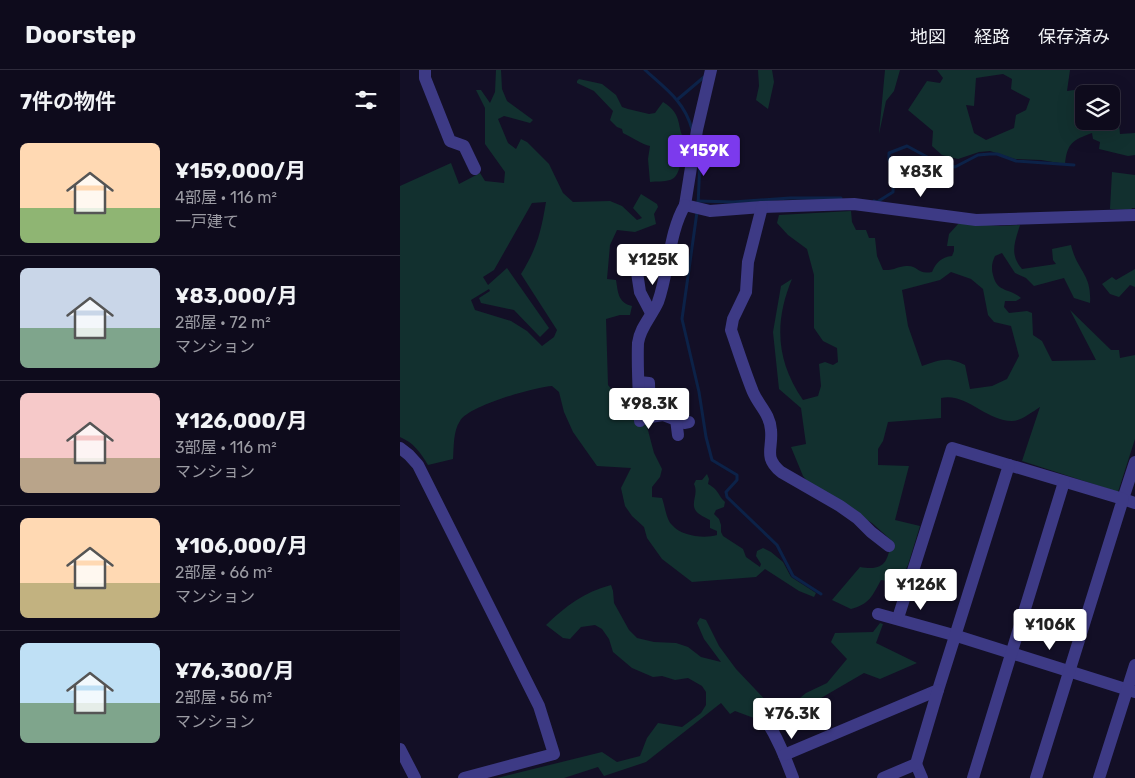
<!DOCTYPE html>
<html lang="ja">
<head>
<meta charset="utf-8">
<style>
  :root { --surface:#0e0b1c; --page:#1c1929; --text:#f1f3f6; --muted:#9b9ba3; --line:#2e2b3b; --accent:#7c3aed }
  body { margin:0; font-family:Rubik,"Noto Sans JP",sans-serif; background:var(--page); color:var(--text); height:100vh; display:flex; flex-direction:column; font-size:19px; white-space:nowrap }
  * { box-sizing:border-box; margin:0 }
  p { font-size:16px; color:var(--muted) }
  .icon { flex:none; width:28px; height:28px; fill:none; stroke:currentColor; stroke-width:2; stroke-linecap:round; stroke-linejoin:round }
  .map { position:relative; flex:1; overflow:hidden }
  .panel { display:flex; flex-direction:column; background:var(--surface); width:400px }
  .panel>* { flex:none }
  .controls { position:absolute; left:675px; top:15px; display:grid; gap:10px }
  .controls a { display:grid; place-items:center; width:45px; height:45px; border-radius:8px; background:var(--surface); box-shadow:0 5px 20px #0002,0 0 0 1px var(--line); font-size:25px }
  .price { position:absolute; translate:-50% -42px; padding:0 11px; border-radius:5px; background:#fff; color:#222; font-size:16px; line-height:32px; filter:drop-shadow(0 1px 2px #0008) }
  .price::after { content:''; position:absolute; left:50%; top:30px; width:15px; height:11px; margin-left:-8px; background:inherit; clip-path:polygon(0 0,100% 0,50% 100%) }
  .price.on { background:var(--accent); color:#fff }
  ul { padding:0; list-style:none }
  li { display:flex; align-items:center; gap:15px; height:125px; padding:0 20px }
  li+li { border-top:1px solid var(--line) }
  li span { display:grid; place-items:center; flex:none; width:140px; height:100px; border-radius:8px; color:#555 }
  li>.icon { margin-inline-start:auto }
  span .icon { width:60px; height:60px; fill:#fffc; stroke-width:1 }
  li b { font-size:21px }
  h2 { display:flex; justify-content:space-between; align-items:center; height:60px; padding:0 20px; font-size:21px }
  header { display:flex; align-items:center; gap:30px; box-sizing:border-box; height:70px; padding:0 25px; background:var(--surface); border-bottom:1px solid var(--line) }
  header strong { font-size:24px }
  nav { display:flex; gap:28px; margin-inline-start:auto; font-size:18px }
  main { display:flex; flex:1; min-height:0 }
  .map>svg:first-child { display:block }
</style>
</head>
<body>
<header>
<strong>Doorstep</strong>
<nav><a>地図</a><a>経路</a><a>保存済み</a></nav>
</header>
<main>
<section class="panel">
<h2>7件の物件<svg class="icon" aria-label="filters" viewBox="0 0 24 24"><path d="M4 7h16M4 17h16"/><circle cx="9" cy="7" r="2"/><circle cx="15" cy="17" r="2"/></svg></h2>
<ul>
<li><span style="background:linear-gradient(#ffd9b3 65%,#8fb573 0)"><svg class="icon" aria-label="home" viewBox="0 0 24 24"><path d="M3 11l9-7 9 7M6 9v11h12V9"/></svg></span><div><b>¥159,000/月</b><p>4部屋 · 116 m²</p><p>一戸建て</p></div></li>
<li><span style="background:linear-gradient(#c9d6e8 60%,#7fa58c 0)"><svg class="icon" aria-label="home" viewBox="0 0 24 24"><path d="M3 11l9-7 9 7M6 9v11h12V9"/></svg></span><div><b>¥83,000/月</b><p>2部屋 · 72 m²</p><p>マンション</p></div></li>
<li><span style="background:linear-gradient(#f6c9c9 65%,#b9a48a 0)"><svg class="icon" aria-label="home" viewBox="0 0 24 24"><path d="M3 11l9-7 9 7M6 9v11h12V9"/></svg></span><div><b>¥126,000/月</b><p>3部屋 · 116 m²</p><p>マンション</p></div></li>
<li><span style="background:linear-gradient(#ffd9b3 65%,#c2b280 0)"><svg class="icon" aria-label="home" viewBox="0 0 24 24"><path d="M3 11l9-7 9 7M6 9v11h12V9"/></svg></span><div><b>¥106,000/月</b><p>2部屋 · 66 m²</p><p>マンション</p></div></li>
<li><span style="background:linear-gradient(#bfe0f5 60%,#7fa58c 0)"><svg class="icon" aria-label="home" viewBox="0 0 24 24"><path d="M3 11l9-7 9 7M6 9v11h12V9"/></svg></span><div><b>¥76,300/月</b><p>2部屋 · 56 m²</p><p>マンション</p></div></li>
</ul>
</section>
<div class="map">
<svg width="735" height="708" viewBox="0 0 735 708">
  <rect width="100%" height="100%" fill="#130f26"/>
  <!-- green -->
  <g fill="#12302f" fill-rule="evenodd">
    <path d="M96 0H101L102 19 107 31 133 50 130 53 104 46 98 49 108 73 116 79 121 69 127 72 149 94 163 123 173 132 210 131 222 136 237 150 242 148 233 138 241 124 257 134 258 137 254 144 256 154 235 162 217 160 210 175 207 209 216 210C218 222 218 233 232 236L230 245H220L206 249 208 315 221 331 241 334 254 383 262 399 260 407 252 417V427L262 428C265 436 266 449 272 455 281 466 304 469 317 465V461L310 458V450C306 448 299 445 296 441 290 433 299 424 294 414L296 410H302L307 404 309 409 308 414C319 420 317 424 325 432L324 437 316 440 314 444 319 449 321 455V462L323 466 343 479 346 487 360 497 361 494 356 486 357 481 363 478 371 482 383 492 391 507 416 523 414 527 399 521 365 499 356 507 292 512 262 489 247 468 244 457 232 446 225 436 221 418 231 398 197 396 173 362 164 342 159 322 152 316C135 317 68 336 60 351 53 361 54 377 53 389L28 395C20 382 14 373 0 367V116L51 93 59 114 80 103 85 111 104 113 105 102 85 74V38L76 20H81L90 33 95 22ZM146 132C141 162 137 178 121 204L157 260 154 267 142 276 127 261 111 251 75 240 71 230 89 219 90 221 79 228 81 233 114 240 140 267 149 258 107 198 88 215 83 207 94 200 132 133Z"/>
    <polygon points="358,0 372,0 374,12 368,39 356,30 359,16"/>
    <polygon points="485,0 500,0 494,21 486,31 479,64"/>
    <path d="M537 0H670L667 21 689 18 690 24H684V51H711V34L717 35 720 64 735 63V85L728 86 699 79 700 72 693 69 692 63C673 70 667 73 665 94L641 90 615 89 590 81 579 82 558 89 542 85 532 76 533 61 508 40 527 11 540 13 543 8ZM603 4 612 9 611 19 630 29 626 40 616 45 614 58 586 70 574 63 566 35 574 36 576 8Z"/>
    <path d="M179 9 202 14 216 25 222 37 228 39 249 44 255 43 263 32C285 45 275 59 286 71L284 77 285 82C279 90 281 107 270 110 264 112 257 111 250 112L248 89 250 76C243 75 230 66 223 63L222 59 217 57 210 50 213 41 194 21 177 13V11Z"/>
    <polygon points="712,102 735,105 735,138 732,138 731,140 710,139"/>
    <path d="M451 141 452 152 456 160H466L469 168H475L477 186 483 200C494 201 500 195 508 196 518 196 518 205 532 202 536 193 541 187 552 186L554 181V176H547L549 164 559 153 600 156 620 155C615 172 609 184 622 199L656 194 653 190 652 179 671 175C677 201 692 204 690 233L674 228 664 208 634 216 626 208 615 203 602 183 595 186C592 192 591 198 593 205 597 223 610 218 621 228L616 231H605L604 237 609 243 627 241 632 243 633 265 642 271 652 291 696 290 670 240 711 280H719L720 288 735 285V369L718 422 622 391 640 337C632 342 621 351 612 351 586 351 566 322 541 328V348L488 352 483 371 478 379V395L509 396 495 450 520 456 508 495 499 513 481 510C472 526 470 534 451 539L432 530 460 497C484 501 488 493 491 470L472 453 413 418 403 406 391 377 406 374 401 338 379 319 373 262 381 216 392 209C374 252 376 291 403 330L418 326 421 316 419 294 425 292 433 295 438 292 437 278 423 271 414 258V205L407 179 388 165 377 153 379 145ZM551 202 571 209 583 219 588 245 594 252 611 256 619 286 607 309 592 316 570 319 565 295C547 286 540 290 522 296L508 256 502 220 540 210Z"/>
    <polygon points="735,199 735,217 730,215 719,227 710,224 702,214 712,207 716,210"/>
    <path d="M211 515 213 521 214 533 229 560 237 568 254 572 276 573 288 577 301 587 321 592 304 569 297 553 300 548 306 550 319 576 336 599 371 636 369 643 362 651 335 641 330 644 321 633 246 692 204 706 198 697 164 708H97L202 682 217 692 240 686 247 668 258 653 282 657 301 643 306 635V622L302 616 288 608 275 610 262 606 253 607 232 598 213 582 209 569 202 559 195 555 181 557 170 569 163 568 146 555C166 536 184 522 211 515Z"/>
    <polygon points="480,553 483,554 476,573 517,593 480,609 464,603 385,649 383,642 406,623 427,613 447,589 431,572 435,563 473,562"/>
  </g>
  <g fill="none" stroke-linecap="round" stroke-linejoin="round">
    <!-- stream -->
    <g stroke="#0c2248" stroke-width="3">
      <path d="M245 0C266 19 284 31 292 59"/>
      <polyline points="278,29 304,7"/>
      <polyline points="298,131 333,132 390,128 441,128"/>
      <polyline points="474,131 477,132 493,122 494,102 489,90 489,83 507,76 531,89 555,97 578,85 590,84 597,84 616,91 674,95"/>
      <polyline points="298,136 300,90 298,85"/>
      <polyline points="297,142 282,249 299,322 306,367 312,390 337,405 337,410 326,422 327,427 377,475 393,506 421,524"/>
    </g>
    <!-- street -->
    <g stroke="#3d3a85" stroke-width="12">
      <polyline points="25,0 25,8 50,71 64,76 75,99"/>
      <polyline points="311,0 297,60 285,135 310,141 362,137 454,134 576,150 735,145"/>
      <path d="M362 137 348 192 346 222 333 249 331 260C338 280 345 302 353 322 359 336 370 344 371 360 373 379 363 387 381 402L440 436 457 448 471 462 489 476"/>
      <polyline points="236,196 240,222 251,243"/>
      <polyline points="239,312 249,313 250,347 263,345 284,353 289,352"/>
      <polyline points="276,349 278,365"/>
      <path d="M240 351C239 326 237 299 238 273 240 257 252 246 258 232 269 201 269 162 285 135"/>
      <polyline points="0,378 9,385 18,395 139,636 154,684 64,708"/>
      <polyline points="735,392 723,429 735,433"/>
      <polyline points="478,544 557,566 735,622"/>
      <polyline points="498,548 552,378 723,429 636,708"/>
      <path d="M364 647C377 666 385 687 393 708"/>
      <polyline points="0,679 15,708"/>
      <polyline points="384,685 538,620 609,395"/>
      <polyline points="516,694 522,708"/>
      <polyline points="483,708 516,694 538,620"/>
      <polyline points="573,708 664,412"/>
      <polyline points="699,708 735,595"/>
    </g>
  </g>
</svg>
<div class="controls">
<a><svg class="icon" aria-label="layers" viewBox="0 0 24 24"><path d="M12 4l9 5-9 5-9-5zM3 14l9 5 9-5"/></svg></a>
</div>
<b class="price on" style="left:304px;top:107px">¥159K</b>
<b class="price" style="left:521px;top:128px">¥83K</b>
<b class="price" style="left:253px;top:216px">¥125K</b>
<b class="price" style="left:249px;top:360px">¥98.3K</b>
<b class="price" style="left:521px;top:541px">¥126K</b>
<b class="price" style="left:650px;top:581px">¥106K</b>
<b class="price" style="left:392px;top:670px">¥76.3K</b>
</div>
</main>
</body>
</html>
